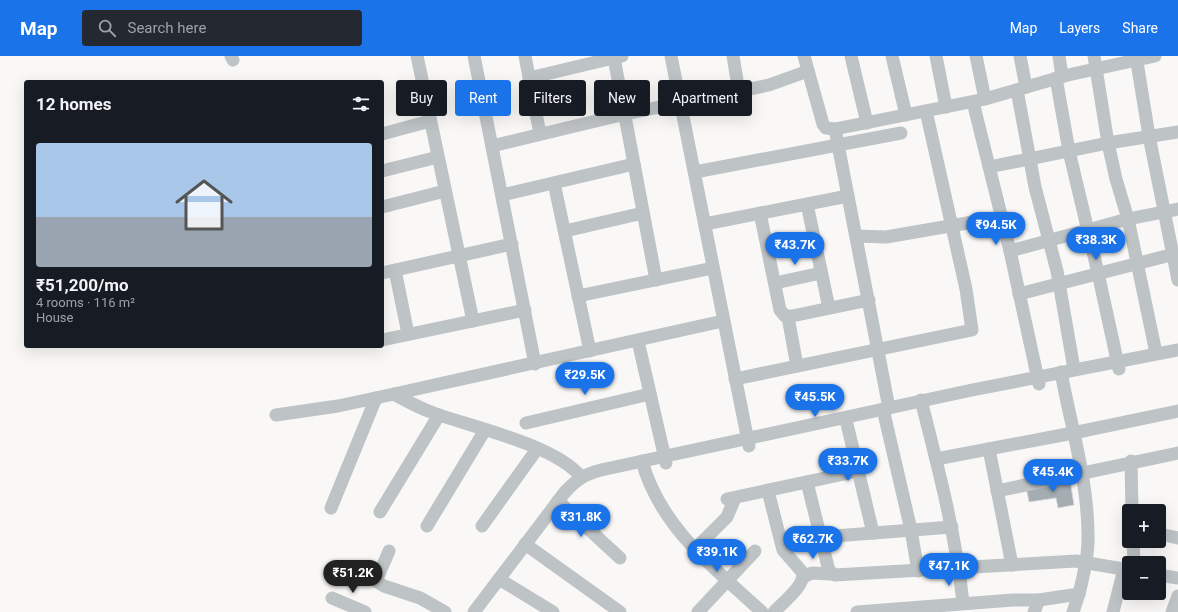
<!DOCTYPE html>
<html lang="en">
<head>
<meta charset="utf-8">
<style>
  :root { --surface:#171b24; --page:#242831; --text:#f1f3f6; --muted:#9ea1a6; --accent:#1a73e8 }
  body { margin:0; font-family:Roboto,sans-serif; background:var(--page); color:var(--text); height:100vh; display:flex; flex-direction:column; font-size:15px; white-space:nowrap }
  * { box-sizing:border-box; margin:0 }
  p { font-size:13px; color:var(--muted) }
  .icon { flex:none; width:22px; height:22px; fill:none; stroke:currentColor; stroke-width:2; stroke-linecap:round; stroke-linejoin:round }
  .map { position:relative; flex:1; overflow:hidden }
  .drawer { position:absolute; left:24px; top:24px; width:360px; height:268px; display:flex; flex-direction:column; background:var(--surface); border-radius:4px; box-shadow:0 4px 16px #0002 }
  .drawer>* { flex:none }
  .guide { position:absolute; left:396px; top:24px; width:380px; height:36px; display:flex; gap:8px }
  .buttons { position:absolute; left:1122px; top:448px; display:grid; gap:8px }
  .buttons a { display:grid; place-items:center; width:44px; height:44px; border-radius:4px; background:var(--surface); box-shadow:0 4px 16px #0002; font-size:20px }
  .price { position:absolute; translate:-50% -34px; padding:0 9px; border-radius:14px; background:var(--accent); color:#fff; font-size:13px; line-height:26px; filter:drop-shadow(0 1px 2px #0008) }
  .price::after { content:''; position:absolute; left:50%; top:24px; width:12px; height:9px; margin-left:-6px; background:inherit; clip-path:polygon(0 0,100% 0,50% 100%) }
  .price.on { background:#222; color:#fff }
  ul { padding:0; list-style:none }
  li { display:grid; align-content:center; gap:8px; height:212px; padding:0 12px }
  li span { display:grid; place-items:center; height:124px; border-radius:4px; color:#555 }
  li>.icon { margin-inline-start:auto }
  span .icon { width:72px; height:72px; fill:#fffc; stroke-width:1 }
  li b { font-size:17px }
  h2 { display:flex; justify-content:space-between; align-items:center; height:48px; padding:0 12px; font-size:17px }
  .chip { padding:0 14px; border-radius:4px; background:var(--surface); box-shadow:0 4px 16px #0002; font-size:14px; line-height:36px }
  .chip.on { background:var(--accent); color:#fff }
  header { display:flex; align-items:center; gap:24px; box-sizing:border-box; height:56px; padding:0 20px; background:var(--accent); color:#fff }
  header strong { font-size:19px }
  nav { display:flex; gap:22px; margin-inline-start:auto; font-size:14px }
  .search { width:280px; height:36px; background:var(--page); display:flex; align-items:center; gap:10px; box-sizing:border-box; padding:0 14px; border-radius:4px; color:var(--muted); font-size:15px }
  .map>svg:first-child { display:block }
</style>
</head>
<body>
<header>
<strong>Map</strong>
<div class="search"><svg class="icon" aria-label="search" viewBox="0 0 24 24"><circle cx="10" cy="10" r="6"/><path d="M15 15l6 6"/></svg>Search here</div>
<nav><a>Map</a><a>Layers</a><a>Share</a></nav>
</header>
<div class="map">
<svg width="1178" height="556" viewBox="0 0 1178 556">
  <rect width="100%" height="100%" fill="#f9f8f7"/>
  <!-- building -->
  <polygon fill="#a4adb2" stroke="#dbdad9" points="1070,423 1074,449 1058,452 1056,442 1029,446 1026,431"/>
  <g fill="none" stroke-linecap="round" stroke-linejoin="round">
    <!-- minor -->
    <g stroke="#bec3c6" stroke-width="13">
      <polyline points="231,0 233,4"/>
      <polyline points="417,0 473,265"/>
      <polyline points="474,0 535,308"/>
      <polyline points="525,0 540,78"/>
      <polyline points="671,0 749,390"/>
      <polyline points="733,0 739,36"/>
      <polyline points="804,0 823,68 826,72 835,73 985,43 1068,19 1155,0"/>
      <polyline points="851,0 867,67"/>
      <polyline points="892,0 906,59"/>
      <polyline points="936,0 946,51"/>
      <polyline points="976,0 985,43"/>
      <polyline points="1020,0 1026,31"/>
      <polyline points="1059,0 1062,20"/>
      <polyline points="1094,0 1108,87 1116,123 1128,163 1156,297"/>
      <polyline points="1136,0 1149,80 1178,224"/>
      <polyline points="614,2 656,224"/>
      <polyline points="529,22 622,0"/>
      <polyline points="1056,22 1069,95 1098,217 1119,313"/>
      <polyline points="1017,34 1035,131 1057,215 1074,313"/>
      <polyline points="973,46 1010,195 1039,328"/>
      <polyline points="835,73 889,352"/>
      <polyline points="382,78 430,65"/>
      <polyline points="492,90 625,58 769,29 808,15"/>
      <polyline points="989,111 1108,87 1178,76"/>
      <polyline points="382,115 438,101"/>
      <polyline points="695,116 901,77"/>
      <polyline points="554,127 590,295"/>
      <polyline points="502,139 634,108"/>
      <polyline points="807,148 829,252"/>
      <polyline points="382,151 445,135"/>
      <polyline points="760,157 780,254 785,260 792,260 869,244"/>
      <polyline points="705,168 848,140"/>
      <polyline points="565,175 643,157"/>
      <polyline points="856,180 886,181 1002,161"/>
      <polyline points="1010,195 1128,163 1178,153"/>
      <polyline points="395,214 408,278"/>
      <polyline points="382,217 512,188"/>
      <polyline points="775,227 821,217"/>
      <polyline points="1019,238 1178,197"/>
      <polyline points="578,240 713,212"/>
      <polyline points="788,261 797,310"/>
      <polyline points="382,284 525,254"/>
      <polyline points="638,285 666,407"/>
      <polyline points="735,323 972,274 966,233 926,55"/>
      <path d="M394 338C408 346 422 353 436 358 474 371 557 390 581 421"/>
      <path d="M921 344C938 411 956 479 963 547"/>
      <polyline points="883,353 911,474 918,515"/>
      <polyline points="276,359 338,350 394,338 723,265"/>
      <polyline points="526,367 650,338"/>
      <polyline points="847,368 873,477"/>
      <polyline points="989,393 1012,509"/>
      <polyline points="936,403 1073,377 1178,355"/>
      <path d="M642 405C660 471 714 512 762 556"/>
      <polyline points="1131,405 1132,455"/>
      <polyline points="807,426 829,515 835,519 1076,505 1129,514"/>
      <path d="M768 435 783 494 803 517C804 531 783 546 774 556"/>
      <polyline points="997,435 1178,397"/>
      <polyline points="727,443 858,415"/>
      <polyline points="558,445 620,502"/>
      <polyline points="331,452 376,342"/>
      <polyline points="380,456 439,359"/>
      <polyline points="427,470 485,374"/>
      <polyline points="482,470 537,393"/>
      <polyline points="1159,478 1178,482"/>
      <polyline points="821,481 952,471"/>
      <polyline points="1133,485 1134,507"/>
      <polyline points="525,488 620,556"/>
      <polyline points="695,493 727,461 735,442"/>
      <polyline points="389,495 376,525 384,530 420,542 445,556"/>
      <polyline points="1159,519 1178,522"/>
      <polyline points="803,521 812,517 831,518"/>
      <polyline points="499,523 553,556"/>
      <polyline points="332,542 365,556"/>
      <path d="M474 556 565 436C576 424 585 418 601 414L972 334 1178 294"/>
      <polyline points="698,556 755,495"/>
      <polyline points="857,556 1013,544 1039,544"/>
      <path d="M1034 556 1039 544 1079 538C1083 521 1088 503 1088 484 1089 428 1071 371 1061 316"/>
      <polyline points="1073,556 1079,538"/>
      <polyline points="1113,556 1124,513"/>
      <polyline points="1172,556 1178,540"/>
    </g>
  </g>
</svg>
<div class="buttons">
<a>+</a>
<a>−</a>
</div>
<b class="price" style="left:996px;top:190px">₹94.5K</b>
<b class="price" style="left:1096px;top:205px">₹38.3K</b>
<b class="price" style="left:795px;top:210px">₹43.7K</b>
<b class="price" style="left:585px;top:340px">₹29.5K</b>
<b class="price" style="left:815px;top:362px">₹45.5K</b>
<b class="price" style="left:848px;top:426px">₹33.7K</b>
<b class="price" style="left:1053px;top:437px">₹45.4K</b>
<b class="price" style="left:581px;top:482px">₹31.8K</b>
<b class="price" style="left:813px;top:504px">₹62.7K</b>
<b class="price" style="left:717px;top:517px">₹39.1K</b>
<b class="price" style="left:949px;top:531px">₹47.1K</b>
<b class="price on" style="left:353px;top:538px">₹51.2K</b>
<div class="guide">
<a class="chip">Buy</a>
<a class="chip on">Rent</a>
<a class="chip">Filters</a>
<a class="chip">New</a>
<a class="chip">Apartment</a>
</div>
<section class="drawer">
<h2>12 homes<svg class="icon" aria-label="filters" viewBox="0 0 24 24"><path d="M4 7h16M4 17h16"/><circle cx="9" cy="7" r="2"/><circle cx="15" cy="17" r="2"/></svg></h2>
<ul>
<li><span style="background:linear-gradient(#a9c7e8 60%,#9aa5b1 0)"><svg class="icon" aria-label="home" viewBox="0 0 24 24"><path d="M3 11l9-7 9 7M6 9v11h12V9"/></svg></span><div><b>₹51,200/mo</b><p>4 rooms · 116 m²</p><p>House</p></div></li>
</ul>
</section>
</div>
</body>
</html>
